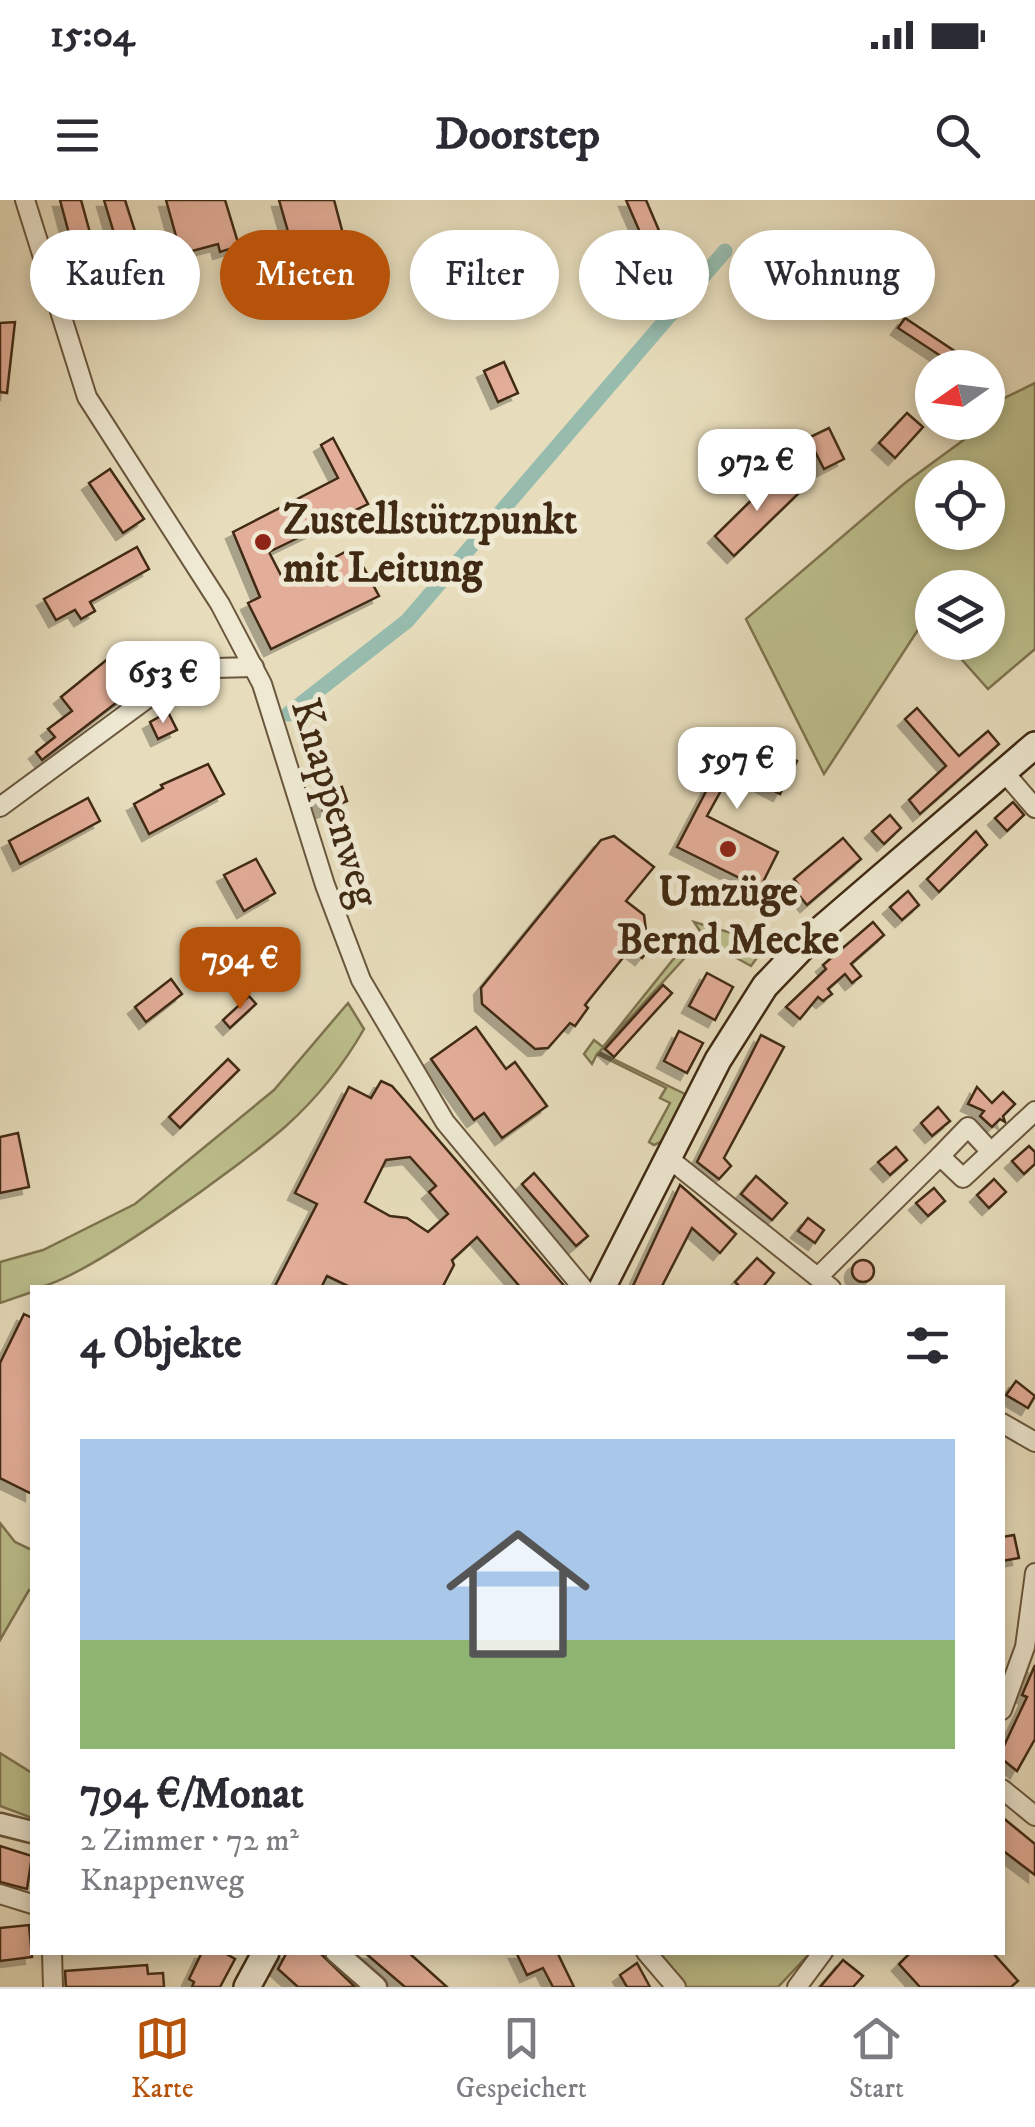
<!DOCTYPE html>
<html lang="de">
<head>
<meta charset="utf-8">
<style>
  :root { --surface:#fff; --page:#f7f7f7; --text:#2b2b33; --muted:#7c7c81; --line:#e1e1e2; --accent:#b45309 }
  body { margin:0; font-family:"IM FELL DW Pica",serif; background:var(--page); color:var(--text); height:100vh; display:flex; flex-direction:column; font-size:38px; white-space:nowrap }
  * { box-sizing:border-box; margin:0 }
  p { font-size:32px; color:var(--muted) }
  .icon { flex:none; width:55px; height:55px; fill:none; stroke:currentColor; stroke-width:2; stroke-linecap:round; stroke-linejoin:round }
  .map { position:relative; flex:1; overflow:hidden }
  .panel { position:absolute; left:30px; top:1085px; width:975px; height:670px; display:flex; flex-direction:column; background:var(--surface); border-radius:0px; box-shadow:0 5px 15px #0003 }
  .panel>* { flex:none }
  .hud { position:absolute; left:30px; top:30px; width:975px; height:90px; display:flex; gap:20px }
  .needle { width:65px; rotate:256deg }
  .fabs { position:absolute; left:915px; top:150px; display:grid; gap:20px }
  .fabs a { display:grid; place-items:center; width:90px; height:90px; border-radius:50%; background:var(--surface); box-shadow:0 5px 15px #0003; font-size:50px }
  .price { position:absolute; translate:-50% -85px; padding:0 22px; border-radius:20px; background:#fff; color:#222; font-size:32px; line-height:65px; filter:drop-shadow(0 2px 5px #0008) }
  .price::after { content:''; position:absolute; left:50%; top:60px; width:30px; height:22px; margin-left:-15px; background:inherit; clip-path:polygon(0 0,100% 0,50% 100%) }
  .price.on { background:var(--accent); color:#fff }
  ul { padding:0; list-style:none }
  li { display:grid; align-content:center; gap:20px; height:530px; padding:0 50px }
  li span { display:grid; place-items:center; height:310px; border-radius:0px; color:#555 }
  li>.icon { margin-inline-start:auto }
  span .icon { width:180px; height:180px; fill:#fffc; stroke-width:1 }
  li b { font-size:42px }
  h2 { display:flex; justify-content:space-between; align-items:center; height:120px; padding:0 50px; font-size:42px }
  .pill { padding:0 35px; border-radius:45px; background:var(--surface); box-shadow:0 5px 15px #0003; font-size:35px; line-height:90px }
  .pill.on { background:var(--accent); color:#fff }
  .status { display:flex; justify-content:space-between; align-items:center; height:70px; padding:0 50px; background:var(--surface); direction:ltr }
  .status svg { height:28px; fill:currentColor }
  header { display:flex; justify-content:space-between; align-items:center; height:130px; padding:0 50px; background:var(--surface); font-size:45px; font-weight:800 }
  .tabs { display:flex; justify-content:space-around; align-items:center; height:140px; border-top:2px solid var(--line); background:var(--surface); font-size:28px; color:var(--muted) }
  .tabs a { display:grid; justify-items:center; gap:5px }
  .tabs .on { color:var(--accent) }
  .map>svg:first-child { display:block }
</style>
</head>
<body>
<div class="status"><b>15:04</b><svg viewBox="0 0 49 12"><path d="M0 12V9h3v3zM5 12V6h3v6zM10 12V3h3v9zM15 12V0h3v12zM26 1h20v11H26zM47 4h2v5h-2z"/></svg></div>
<header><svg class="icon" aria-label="menu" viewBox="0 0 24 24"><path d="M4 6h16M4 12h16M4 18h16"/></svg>Doorstep<svg class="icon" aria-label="search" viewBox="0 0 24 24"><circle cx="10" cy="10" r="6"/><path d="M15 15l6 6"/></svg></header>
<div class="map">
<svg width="1035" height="1787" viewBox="0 0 1035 1787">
  <defs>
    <filter id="shadow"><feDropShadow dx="-7" dy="7" stdDeviation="0" flood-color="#0004"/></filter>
  </defs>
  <rect width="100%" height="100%" fill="#e7ddbc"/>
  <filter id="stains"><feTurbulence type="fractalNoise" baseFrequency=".002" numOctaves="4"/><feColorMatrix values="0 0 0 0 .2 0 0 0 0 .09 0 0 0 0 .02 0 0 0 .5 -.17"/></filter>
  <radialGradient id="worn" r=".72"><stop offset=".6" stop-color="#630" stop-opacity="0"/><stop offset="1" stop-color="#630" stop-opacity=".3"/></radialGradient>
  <!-- green -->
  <g fill="#bcbf8c" stroke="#7e7450" stroke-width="2.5" fill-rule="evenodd">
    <path d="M1035 183V449L988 489 947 443 988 442V388H932V426L925 419 824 574 746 419 905 283 988 222V206ZM932 278H988V332H932Z"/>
    <polygon points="694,722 752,739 762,751 751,766 702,739 599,852 687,895 663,941 654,945 649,942 670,903 660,898 666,888 597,854 592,864 584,854 594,840 603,847 683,747 676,740 681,736 688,744 702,734"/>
    <path d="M348 803 364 829C344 864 316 899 286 926 249 959 75 1088 32 1088V1092L0 1103V1062L43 1050 135 1004 274 890Z"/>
    <polygon points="0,1323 15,1342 32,1350 32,1391 29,1390 0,1440"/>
    <polygon points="0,1553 32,1573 32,1618 0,1606"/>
    <polygon points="651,1753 810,1753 778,1787 684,1787"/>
  </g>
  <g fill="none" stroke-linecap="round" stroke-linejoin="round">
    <!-- canal -->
    <polyline stroke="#97bcae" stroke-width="15" points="288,514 407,421 725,51"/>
  </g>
  <!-- building -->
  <g fill="#e3ae99" stroke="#402a13" stroke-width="2.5" fill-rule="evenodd" filter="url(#shadow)">
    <polygon points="60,0 81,0 92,40 72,45"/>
    <polygon points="104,0 125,0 139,44 119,50"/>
    <polygon points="166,0 225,0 239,46 220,52 218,44 181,54"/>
    <polygon points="279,0 334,0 347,49 297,63"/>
    <polygon points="626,0 646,0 672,61 655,67"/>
    <polygon points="905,118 965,158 959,168 898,128"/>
    <polygon points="15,122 7,193 0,192 0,123"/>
    <polygon points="504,162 518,193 498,202 484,171"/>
    <polygon points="907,213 923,227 895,258 879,243"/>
    <polygon points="829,228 844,259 824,269 808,238"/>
    <polygon points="333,238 368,304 269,352 285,383 353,348 379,396 271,449 248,403 260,397 233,332 338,278 321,245"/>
    <polygon points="110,269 144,319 123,333 89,283"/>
    <polygon points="780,272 800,292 734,356 715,336"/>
    <polygon points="137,347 149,369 90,402 95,411 81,419 75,410 56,420 44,399"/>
    <polygon points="126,444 151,476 42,560 36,552 55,537 48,529 72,511 61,497"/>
    <polygon points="917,508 959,556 988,531 999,544 920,614 909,600 946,566 905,519"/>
    <polygon points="168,512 177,530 158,539 150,522"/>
    <polygon points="738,530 797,561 780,594 733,569 707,616 778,652 760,688 677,647"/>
    <polygon points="208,564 224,594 149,634 134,604 163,588 161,585"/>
    <polygon points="342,587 347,601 323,611 318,597"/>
    <polygon points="88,598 100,621 20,664 9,641"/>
    <polygon points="1013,602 1024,615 1007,631 995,618"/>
    <polygon points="890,615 901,628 884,644 872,631"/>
    <polygon points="976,631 987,645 939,692 927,679"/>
    <polygon points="614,636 654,667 626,701 644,715 646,731 657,739 642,758 630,749 585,805 588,808 575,826 570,823 548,848 535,849 482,804 481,788 601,640"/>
    <polygon points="843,638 861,659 807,705 793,688 798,684 794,679"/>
    <polygon points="256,659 275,693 244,711 224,675"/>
    <polygon points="908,691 919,705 902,720 890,707"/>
    <polygon points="873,722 884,735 851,764 861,776 852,783 845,774 828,789 832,794 823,801 818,797 800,819 786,807 826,769 823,765"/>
    <polygon points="232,744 237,763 196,773 192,754"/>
    <polygon points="707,773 733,787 715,820 689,806"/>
    <polygon points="171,779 182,794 146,822 135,807"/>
    <polygon points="663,785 672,793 614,857 605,849"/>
    <polygon points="249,796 256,804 230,828 223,820"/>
    <polygon points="476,827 506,869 515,862 547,906 502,938 484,913 474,920 431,859"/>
    <polygon points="679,831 703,843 687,873 664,861"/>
    <polygon points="761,835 784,847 724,958 731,966 719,979 697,962"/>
    <polygon points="228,859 239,870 180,928 169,917"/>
    <path d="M381 881 392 886 566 1088H521L477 1037 452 1060 454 1065 442 1088H352L327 1076 321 1088H274L317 1004 295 993 349 887 371 898ZM410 957 436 986 429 992 448 1014 428 1032 407 1018 390 1016 365 1002 386 960Z"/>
    <polygon points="977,887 992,903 1003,892 1015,904 1003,916 1005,922 1000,919 992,927 980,916 984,911 968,904"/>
    <polygon points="938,907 950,921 932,936 921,923"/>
    <polygon points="18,933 29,987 0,993 0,937"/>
    <polygon points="1029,946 1035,952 1035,964 1024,974 1012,961"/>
    <polygon points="896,947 907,960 890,975 878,962"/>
    <polygon points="534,973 588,1036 576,1046 522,984"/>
    <polygon points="756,976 787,1003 772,1020 741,994"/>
    <polygon points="994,979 1006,992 989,1008 977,995"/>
    <polygon points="680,985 736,1034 720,1053 692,1028 661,1088 632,1088"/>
    <polygon points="934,988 945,1001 928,1016 916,1003"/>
    <polygon points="808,1018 824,1030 815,1043 798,1031"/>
    <polygon points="757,1058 774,1073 762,1088 741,1088 735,1082"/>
    <circle cx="863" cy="1071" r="11"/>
    <polygon points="24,1114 32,1118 32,1294 0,1278 0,1163"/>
    <polygon points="1016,1181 1035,1196 1028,1208 1006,1195"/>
    <polygon points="1014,1335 1019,1358 1002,1361 1002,1337"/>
    <polygon points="1035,1465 1035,1539 1017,1571 1002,1559 1002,1550 1027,1497 1022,1495"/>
    <polygon points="1002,1617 1035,1644 1035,1675 1002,1650"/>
    <polygon points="0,1646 32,1656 27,1689 0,1682"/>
    <polygon points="29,1725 32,1757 0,1761 0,1728"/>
    <polygon points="202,1752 223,1752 235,1759 220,1787 192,1787 194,1782 189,1779"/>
    <polygon points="287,1752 319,1752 355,1787 298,1787 278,1769"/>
    <polygon points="364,1752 408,1752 447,1787 405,1787"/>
    <polygon points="516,1752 557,1752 574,1787 553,1787 543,1768 527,1775"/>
    <polygon points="911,1752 992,1752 1018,1781 1011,1787 920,1787 899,1764"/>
    <polygon points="843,1760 863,1776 853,1787 820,1787"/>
    <polygon points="637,1763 650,1787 627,1787 620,1775"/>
    <polygon points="147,1765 148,1774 163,1773 164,1787 66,1787 65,1771"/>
  </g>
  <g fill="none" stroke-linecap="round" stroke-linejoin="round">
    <!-- minor casing -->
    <g stroke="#6a573d" stroke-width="22">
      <g id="minor">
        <polyline points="25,0 87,197 220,404 262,484 325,685 361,780 445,922 583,1088"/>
        <polyline points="1004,572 1035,608"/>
        <polyline points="0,607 171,481 214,468 254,467"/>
        <polyline points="940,956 968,927 991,952"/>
        <polyline points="667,957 831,1088"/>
        <polyline points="818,1077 940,956 963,978 1035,911"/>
        <polyline points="1002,1223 1035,1242"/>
        <polyline points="1002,1510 1025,1447 1035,1373"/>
        <polyline points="1002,1589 1035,1616"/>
        <polyline points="0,1694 32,1704"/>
        <polyline points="52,1752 53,1787"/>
        <polyline points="646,1752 676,1787"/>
        <polyline points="797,1787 823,1752"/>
      </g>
    </g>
    <!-- tertiary casing -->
    <g stroke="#6a573d" stroke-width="25">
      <g id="tertiary">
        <polyline points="0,1624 32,1632"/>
        <polyline points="336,1752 376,1787"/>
      </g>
    </g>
    <!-- secondary casing -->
    <g stroke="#402a13" stroke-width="30">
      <g id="secondary">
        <polyline points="602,1088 718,860 765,786 813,736 1035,545"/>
        <polyline points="247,1787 266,1752"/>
      </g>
    </g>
    <!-- minor -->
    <use href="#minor" stroke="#efe9d3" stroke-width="18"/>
    <!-- tertiary -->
    <use href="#tertiary" stroke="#efe9d3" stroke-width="20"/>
    <!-- secondary -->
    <use href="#secondary" stroke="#efe9d3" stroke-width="25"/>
  </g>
  <!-- markers -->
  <g fill="#8f2418" stroke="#efe9d3" stroke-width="4">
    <circle cx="263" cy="342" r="10"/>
    <circle cx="728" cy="649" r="10"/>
  </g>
  <g text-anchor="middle" stroke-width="10" stroke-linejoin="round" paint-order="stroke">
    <!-- poi labels -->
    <g font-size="42" font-weight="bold" fill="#402a13" stroke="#efe9d3" text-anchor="start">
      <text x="283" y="333">Zustellstützpunkt<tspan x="283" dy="48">mit Leitung</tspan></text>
      <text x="728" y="705" text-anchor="middle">Umzüge<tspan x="728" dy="48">Bernd Mecke</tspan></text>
    </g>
    <!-- street labels -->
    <g font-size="42" fill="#402a13" stroke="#efe9d3">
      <text transform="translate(337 602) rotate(73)" y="15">Knappenweg</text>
    </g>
  </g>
  <rect width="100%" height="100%" filter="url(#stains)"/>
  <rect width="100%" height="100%" fill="url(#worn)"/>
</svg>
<div class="fabs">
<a><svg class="needle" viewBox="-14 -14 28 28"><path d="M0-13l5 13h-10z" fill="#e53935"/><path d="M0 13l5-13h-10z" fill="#7c7c81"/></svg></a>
<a><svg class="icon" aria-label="locate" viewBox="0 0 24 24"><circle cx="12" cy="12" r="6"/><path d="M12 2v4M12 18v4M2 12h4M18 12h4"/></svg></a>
<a><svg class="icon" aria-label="layers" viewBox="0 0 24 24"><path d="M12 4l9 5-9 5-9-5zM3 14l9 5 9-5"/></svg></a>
</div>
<b class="price" style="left:757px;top:314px">972 €</b>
<b class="price" style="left:163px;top:526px">653 €</b>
<b class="price" style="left:737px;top:612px">597 €</b>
<b class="price on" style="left:240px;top:812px">794 €</b>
<div class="hud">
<a class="pill">Kaufen</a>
<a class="pill on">Mieten</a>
<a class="pill">Filter</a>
<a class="pill">Neu</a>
<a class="pill">Wohnung</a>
</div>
<section class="panel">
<h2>4 Objekte<svg class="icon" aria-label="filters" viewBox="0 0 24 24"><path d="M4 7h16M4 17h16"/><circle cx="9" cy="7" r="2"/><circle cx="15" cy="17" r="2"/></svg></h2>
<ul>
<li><span style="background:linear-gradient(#a9c7e8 65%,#8fb573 0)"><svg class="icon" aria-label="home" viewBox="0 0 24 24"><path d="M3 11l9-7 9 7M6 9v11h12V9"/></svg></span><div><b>794 €/Monat</b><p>2 Zimmer · 72 m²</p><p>Knappenweg</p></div></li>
</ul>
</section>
</div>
<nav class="tabs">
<a class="on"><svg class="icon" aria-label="map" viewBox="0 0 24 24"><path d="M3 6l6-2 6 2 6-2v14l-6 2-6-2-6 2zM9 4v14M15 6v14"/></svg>Karte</a>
<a><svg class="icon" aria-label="saved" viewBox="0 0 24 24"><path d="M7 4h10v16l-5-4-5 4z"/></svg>Gespeichert</a>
<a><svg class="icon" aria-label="home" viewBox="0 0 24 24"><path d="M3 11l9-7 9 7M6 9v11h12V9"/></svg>Start</a>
</nav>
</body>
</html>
